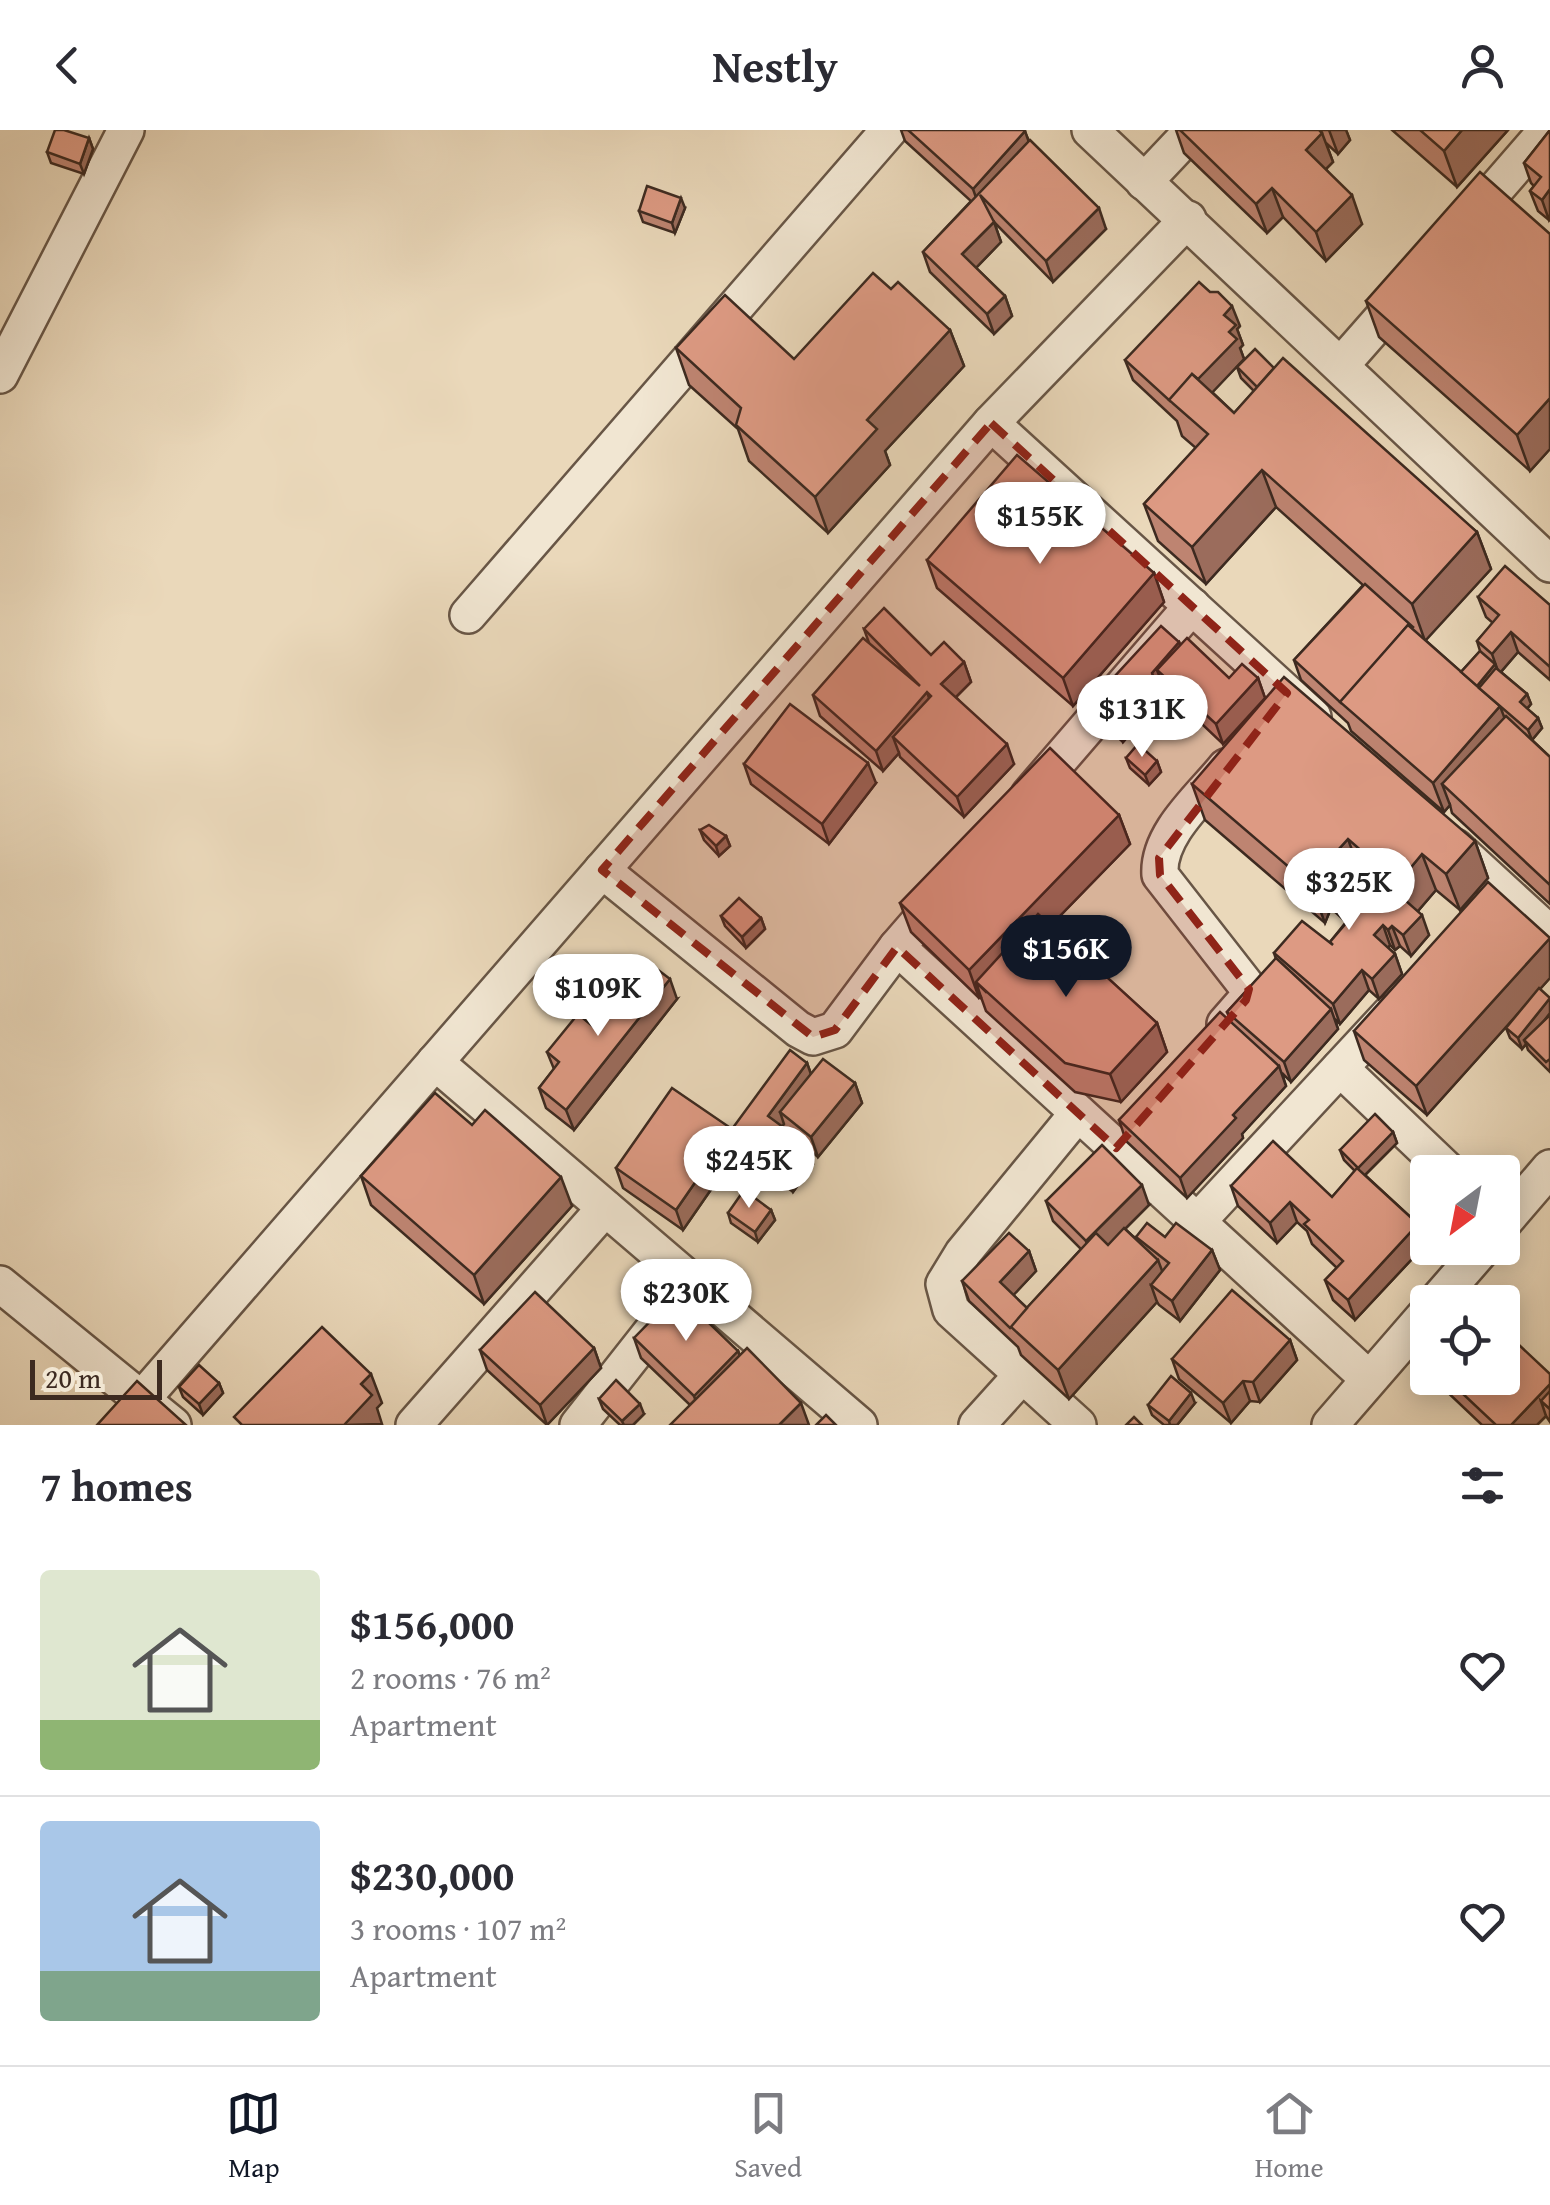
<!DOCTYPE html>
<html lang="en">
<head>
<meta charset="utf-8">
<style>
  :root { --surface:#fff; --page:#f7f7f7; --text:#2b2b33; --muted:#7c7c81; --line:#e1e1e2; --accent:#111827 }
  body { margin:0; font-family:"Gentium Book Plus",serif; background:var(--page); color:var(--text); height:100vh; display:flex; flex-direction:column; font-size:38px; white-space:nowrap }
  * { box-sizing:border-box; margin:0 }
  p { font-size:32px; color:var(--muted) }
  .icon { flex:none; width:55px; height:55px; fill:none; stroke:currentColor; stroke-width:2; stroke-linecap:round; stroke-linejoin:round }
  .map { position:relative; height:1295px; overflow:hidden }
  .sheet { display:flex; flex-direction:column; background:var(--surface); flex:1 }
  .sheet>* { flex:none }
  .needle { width:65px; rotate:212deg }
  .fabs { position:absolute; left:1410px; top:1025px; display:grid; gap:20px }
  .fabs a { display:grid; place-items:center; width:110px; height:110px; border-radius:10px; background:var(--surface); box-shadow:0 5px 25px #0003; font-size:50px }
  .scale { position:absolute; left:30px; bottom:25px; width:132px; box-sizing:border-box; padding-left:10px; border:5px solid #3d2a20; border-top:0; font-size:28px; line-height:35px; white-space:nowrap; color:#3d2a20; -webkit-text-stroke:8px #f1e6d2; paint-order:stroke }
  .price { position:absolute; translate:-50% -85px; padding:0 22px; border-radius:35px; background:#fff; color:#222; font-size:32px; line-height:65px; filter:drop-shadow(0 2px 5px #0008) }
  .price::after { content:''; position:absolute; left:50%; top:60px; width:30px; height:22px; margin-left:-15px; background:inherit; clip-path:polygon(0 0,100% 0,50% 100%) }
  .price.selected { background:var(--accent); color:#fff }
  ul { padding:0; list-style:none }
  li { display:flex; align-items:center; gap:30px; height:250px; padding:0 40px }
  li+li { border-top:2px solid var(--line) }
  li span { display:grid; place-items:center; flex:none; width:280px; height:200px; border-radius:10px; color:#555 }
  li>.icon { margin-inline-start:auto }
  span .icon { width:120px; height:120px; fill:#fffc; stroke-width:1 }
  li b { font-size:42px }
  h2 { display:flex; justify-content:space-between; align-items:center; height:120px; padding:0 40px; font-size:42px }
  header { display:flex; justify-content:space-between; align-items:center; height:130px; padding:0 40px; background:var(--surface); font-size:45px; font-weight:600 }
  .dock { display:flex; justify-content:space-around; align-items:center; height:140px; border-top:2px solid var(--line); background:var(--surface); font-size:28px; color:var(--muted) }
  .dock a { display:grid; justify-items:center; gap:5px }
  .dock .selected { color:var(--accent) }
  .map>svg:first-child { display:block }
</style>
</head>
<body>
<header><svg class="icon" aria-label="back" viewBox="0 0 24 24"><path d="M15 5l-7 7 7 7"/></svg>Nestly<svg class="icon" aria-label="person" viewBox="0 0 24 24"><circle cx="12" cy="8" r="4"/><path d="M4 21q1-7 8-7t8 7"/></svg></header>
<div class="map">
<svg width="1550" height="1295" viewBox="0 0 1550 1295">
  <rect width="100%" height="100%" fill="#ead8ba"/>
  <filter id="stains"><feTurbulence type="fractalNoise" baseFrequency=".002" numOctaves="4"/><feColorMatrix values="0 0 0 0 .2 0 0 0 0 .09 0 0 0 0 .02 0 0 0 .5 -.17"/></filter>
  <radialGradient id="worn" r=".72"><stop offset=".6" stop-color="#630" stop-opacity="0"/><stop offset="1" stop-color="#630" stop-opacity=".3"/></radialGradient>
  <g fill="none" stroke-linecap="round" stroke-linejoin="round">
    <!-- street casing -->
    <g stroke="#685646" stroke-width="40">
      <g id="street">
        <polyline points="1090,0 1550,434"/>
        <polyline points="1144,52 1193,0"/>
        <polyline points="1468,91 1547,0"/>
        <polyline points="1342,234 1407,160"/>
        <polyline points="0,245 126,0"/>
        <polyline points="991,293 1313,587"/>
        <polyline points="468,485 889,0"/>
        <polyline points="1029,665 1192,476"/>
        <polyline points="1455,717 1550,804"/>
        <polyline points="602,740 798,899 813,907 835,900 897,817"/>
        <polyline points="942,765 897,817 1369,1249"/>
        <path d="M1225 894 1246 870 1249 859 1160 745C1157 704 1202 667 1226 637"/>
        <polyline points="435,932 859,1295"/>
        <polyline points="1340,938 1449,1042"/>
        <polyline points="1197,1092 1390,884"/>
        <polyline points="1502,1094 1550,1038"/>
        <polyline points="0,1154 173,1295"/>
        <polyline points="1436,1172 1483,1118"/>
        <polyline points="142,1269 991,293 1188,89"/>
        <polyline points="414,1295 605,1078"/>
        <polyline points="578,1295 667,1182"/>
        <polyline points="977,1295 1023,1244"/>
        <polyline points="1078,1295 951,1180 944,1154 963,1123 1078,983"/>
        <polyline points="1330,1295 1428,1182"/>
      </g>
    </g>
    <!-- street -->
    <use href="#street" stroke="#f1e6d2" stroke-width="35"/>
  </g>
  <!-- wall -->
  <g fill="#be8471" stroke="#3d2a20" stroke-width="2.5">
    <polygon points="901,0 1024,0 1029,11 1106,99 1053,152 994,92 1001,112 976,138 1005,166 1012,186 994,204 930,142 923,122 971,71 905,11"/>
    <polygon points="1176,0 1346,0 1350,10 1338,24 1326,13 1333,32 1326,39 1362,94 1326,131 1283,87 1267,103 1184,23"/>
    <polygon points="1392,0 1508,0 1457,57"/>
    <polygon points="1550,0 1550,88 1549,90 1538,81 1530,61 1534,56 1531,53 1524,33"/>
    <polygon points="89,8 93,19 84,44 51,33 47,22"/>
    <polygon points="685,78 675,103 643,92 639,81"/>
    <polygon points="1550,104 1550,319 1530,341 1379,207 1366,171"/>
    <polygon points="891,159 950,200 964,236 885,321 890,335 828,403 749,331 738,299 689,255 676,218 794,229"/>
    <polygon points="1240,196 1237,199 1243,215 1240,218 1244,229 1212,262 1234,283 1254,261 1241,248 1237,237 1274,238 1477,402 1491,439 1425,510 1461,542 1480,521 1477,511 1493,493 1486,487 1478,467 1550,475 1550,550 1518,522 1501,542 1527,564 1531,574 1527,579 1538,588 1542,598 1532,610 1550,627 1550,774 1452,683 1450,675 1444,682 1351,601 1348,593 1301,550 1294,530 1363,455 1276,377 1206,454 1158,411 1144,374 1196,318 1182,306 1177,291 1133,250 1125,230"/>
    <polygon points="927,430 1154,443 1164,472 1073,576 937,458"/>
    <polygon points="864,499 931,525 964,532 971,552 956,567 1014,634 964,687 900,627 899,623 883,641 820,586 813,565 869,513"/>
    <polygon points="1179,512 1180,515 1229,548 1258,548 1265,568 1223,614 1164,558 1159,563 1161,569 1123,612 1099,591 1092,571"/>
    <polygon points="1126,628 1157,631 1161,642 1149,655 1130,638"/>
    <polygon points="744,634 876,653 829,714 751,654"/>
    <polygon points="1192,654 1475,711 1488,748 1460,780 1436,760 1418,781 1429,805 1411,826 1400,816 1395,820 1390,815 1388,818 1395,824 1402,844 1379,869 1369,860 1340,894 1335,889 1338,899 1291,952 1282,943 1286,956 1242,1004 1243,1008 1187,1068 1126,1011 1119,990 1231,892 1227,882 1276,829 1274,823 1330,812 1346,792 1331,778 1325,793 1205,690"/>
    <polygon points="1119,685 1130,714 1050,796 1157,893 1167,922 1121,972 1075,962 986,881 981,867 979,868 911,802 900,773"/>
    <polygon points="700,700 726,706 730,716 719,726 704,710"/>
    <polygon points="721,786 761,788 765,799 746,818 725,796"/>
    <polygon points="1550,848 1540,859 1544,891 1550,885 1550,942 1528,920 1526,914 1522,919 1510,908 1506,898 1514,888 1427,985 1364,930 1354,901"/>
    <polygon points="677,869 574,1000 546,978 539,958 554,939 547,922 596,899"/>
    <polygon points="807,933 811,944 855,953 862,973 818,1027 807,1018 813,1034 793,1062 739,1019 732,999"/>
    <polygon points="472,995 572,1076 484,1174 371,1075 361,1046"/>
    <polygon points="1393,1002 1397,1013 1365,1045 1418,1094 1426,1114 1355,1190 1333,1170 1325,1150 1337,1138 1312,1114 1307,1101 1297,1092 1277,1113 1238,1076 1231,1056 1332,1067 1355,1041 1344,1030 1340,1020"/>
    <polygon points="739,1019 683,1100 623,1058 616,1038"/>
    <polygon points="1046,1071 1149,1075 1125,1099 1137,1110 1136,1107 1165,1107 1212,1120 1220,1140 1180,1191 1159,1175 1157,1172 1069,1269 1021,1225 1018,1217 969,1171 962,1151 1029,1121 1036,1141 1013,1165 1027,1178 1081,1119 1053,1091"/>
    <polygon points="771,1080 775,1090 758,1112 731,1093 728,1083"/>
    <polygon points="634,1208 738,1221 740,1226 690,1275 641,1228"/>
    <polygon points="1290,1210 1297,1230 1260,1272 1250,1271 1231,1293 1179,1249 1172,1229"/>
    <polygon points="594,1218 601,1238 547,1295 487,1240 480,1220"/>
    <polygon points="1550,1244 1550,1292 1546,1286 1537,1295 1482,1295 1441,1256 1438,1248 1502,1248"/>
    <polygon points="219,1253 223,1263 203,1285 183,1267 179,1257"/>
    <polygon points="599,1269 644,1284 633,1295 620,1295 603,1279"/>
    <polygon points="1195,1273 1177,1295 1164,1295 1152,1285 1148,1275"/>
  </g>
  <!-- shaded-wall -->
  <g fill="#9b6c5c" stroke="#3d2a20" stroke-width="2.5">
    <polygon points="1329,0 1346,0 1350,10 1338,24"/>
    <polygon points="1462,0 1508,0 1457,57 1444,21"/>
    <polygon points="1025,1 1032,21 980,65 980,79 973,59"/>
    <polygon points="1322,3 1333,32 1316,49 1306,20"/>
    <polygon points="89,8 93,19 84,44 80,34"/>
    <polygon points="1272,58 1283,87 1267,103 1256,74"/>
    <polygon points="1550,59 1550,88 1549,90 1542,70"/>
    <polygon points="1352,65 1362,94 1326,131 1316,102"/>
    <polygon points="681,68 685,78 675,103 672,93"/>
    <polygon points="1099,78 1106,99 1053,152 1046,131"/>
    <polygon points="994,92 1001,112 970,144 962,124"/>
    <polygon points="1005,166 1012,186 994,204 987,184"/>
    <polygon points="1232,176 1240,196 1237,199 1243,215 1240,218 1244,229 1189,287 1174,274 1224,185"/>
    <polygon points="950,200 964,236 885,321 890,335 828,403 815,367 867,290"/>
    <polygon points="1550,268 1550,319 1530,341 1517,305"/>
    <polygon points="1262,340 1276,377 1206,454 1192,417"/>
    <polygon points="1477,402 1491,439 1425,511 1412,474"/>
    <polygon points="1154,443 1164,472 1073,576 1063,548"/>
    <polygon points="1511,502 1518,522 1499,544 1492,524"/>
    <polygon points="1179,512 1187,532 1157,540 1164,558 1159,563 1161,569 1123,612 1116,592 1152,543"/>
    <polygon points="964,532 971,552 949,574 941,554"/>
    <polygon points="1495,534 1499,544 1484,563 1477,557"/>
    <polygon points="1258,548 1265,568 1223,614 1216,594"/>
    <polygon points="927,562 934,582 893,607 899,623 883,641 876,621"/>
    <polygon points="1527,564 1531,574 1524,582 1520,572"/>
    <polygon points="1500,576 1511,605 1442,654 1450,675 1444,682 1433,653"/>
    <polygon points="1538,588 1542,598 1532,610 1528,600"/>
    <polygon points="1007,614 1014,634 964,687 957,667"/>
    <polygon points="1157,631 1161,642 1149,655 1145,645"/>
    <polygon points="868,633 876,653 829,714 822,694"/>
    <polygon points="1119,685 1130,714 986,862 976,852 981,867 979,868 969,840"/>
    <polygon points="726,706 730,716 719,726 716,716"/>
    <polygon points="1348,709 1361,745 1324,758 1331,778 1325,793 1311,756 1318,742"/>
    <polygon points="1475,711 1488,748 1460,780 1446,744"/>
    <polygon points="1422,724 1436,760 1411,789 1398,753"/>
    <polygon points="1422,785 1429,805 1411,826 1403,805"/>
    <polygon points="761,788 765,799 746,818 742,807"/>
    <polygon points="1383,795 1390,815 1382,825 1374,805"/>
    <polygon points="1392,796 1400,816 1395,820 1388,800"/>
    <polygon points="1550,808 1550,848 1427,985 1416,956"/>
    <polygon points="1395,824 1402,844 1379,869 1372,849"/>
    <polygon points="1362,840 1369,860 1340,894 1333,874"/>
    <polygon points="670,849 677,869 574,1000 566,980"/>
    <polygon points="1550,868 1550,883 1527,913 1524,910 1526,914 1522,919 1518,908"/>
    <polygon points="1331,879 1338,899 1291,952 1284,932"/>
    <polygon points="1157,893 1167,922 1121,972 1110,944"/>
    <polygon points="807,933 814,953 780,982 784,994 775,1006 768,986"/>
    <polygon points="1279,936 1286,956 1242,1004 1243,1008 1187,1068 1180,1048 1233,985"/>
    <polygon points="855,953 862,973 818,1027 811,1007"/>
    <polygon points="732,999 739,1019 683,1100 676,1080"/>
    <polygon points="1393,1002 1397,1013 1362,1048 1358,1038"/>
    <polygon points="806,1014 813,1034 793,1062 785,1042"/>
    <polygon points="561,1047 572,1076 484,1174 474,1145"/>
    <polygon points="1142,1055 1149,1075 1093,1131 1086,1111"/>
    <polygon points="1290,1072 1297,1092 1277,1113 1270,1093"/>
    <polygon points="771,1080 775,1090 758,1112 755,1102"/>
    <polygon points="1418,1094 1426,1114 1355,1190 1348,1170"/>
    <polygon points="1212,1120 1220,1140 1180,1191 1172,1171"/>
    <polygon points="1029,1121 1036,1141 1007,1172 1000,1152"/>
    <polygon points="1158,1130 1169,1159 1151,1155 1157,1172 1069,1269 1058,1240"/>
    <polygon points="1290,1210 1297,1230 1260,1272 1253,1252"/>
    <polygon points="594,1218 601,1238 547,1295 540,1275"/>
    <polygon points="738,1221 745,1241 701,1286 694,1266"/>
    <polygon points="371,1244 382,1273 377,1278 382,1294 344,1295 361,1254"/>
    <polygon points="1243,1251 1250,1271 1231,1293 1223,1273"/>
    <polygon points="219,1253 223,1263 203,1285 199,1274"/>
    <polygon points="1550,1254 1550,1279 1541,1271 1546,1286 1537,1295 1511,1295"/>
    <polygon points="1191,1263 1195,1273 1177,1295 1170,1295 1169,1291"/>
    <polygon points="801,1273 809,1295 779,1295"/>
    <polygon points="640,1274 644,1284 633,1295 624,1295 622,1291"/>
  </g>
  <!-- building -->
  <g fill="#dd9a83" stroke="#3d2a20" stroke-width="2.5">
    <polygon points="55,0 64,0 89,8 80,34 47,22"/>
    <polygon points="908,0 1024,0 1025,1 973,59"/>
    <polygon points="1180,0 1319,0 1322,3 1306,20 1352,65 1316,102 1272,58 1256,74"/>
    <polygon points="1420,0 1462,0 1444,21"/>
    <polygon points="1550,0 1550,59 1542,70 1530,61 1541,47 1524,33"/>
    <polygon points="1030,10 1099,78 1046,131 980,65 994,92 962,124 1005,166 987,184 923,122"/>
    <polygon points="1480,42 1550,104 1550,268 1517,305 1366,171"/>
    <polygon points="647,56 681,68 672,93 639,81"/>
    <polygon points="873,143 891,159 898,152 950,200 867,290 877,299 815,367 736,295 741,278 676,218 725,165 794,229"/>
    <polygon points="1199,152 1210,162 1218,162 1232,176 1224,185 1236,195 1229,202 1237,209 1198,249 1192,244 1170,271 1125,230"/>
    <polygon points="1255,219 1274,238 1257,257 1237,237"/>
    <polygon points="1283,228 1477,402 1412,474 1262,340 1192,417 1144,374 1208,304 1169,270 1192,244 1234,283"/>
    <polygon points="1017,325 1154,443 1063,548 927,430"/>
    <polygon points="1505,436 1550,475 1550,537 1511,502 1492,524 1477,511 1499,485 1478,467"/>
    <polygon points="1365,454 1413,497 1412,498 1408,495 1341,573 1294,530"/>
    <polygon points="884,478 931,525 944,512 964,532 941,554 1007,614 957,667 893,607 931,566 927,562 876,621 813,565 863,508 920,556 864,499"/>
    <polygon points="1408,495 1500,576 1433,653 1340,572"/>
    <polygon points="1161,496 1179,512 1152,543 1154,549 1116,592 1092,571"/>
    <polygon points="1187,508 1229,548 1242,534 1258,548 1216,594 1157,540"/>
    <polygon points="1480,521 1495,534 1477,556 1461,542"/>
    <polygon points="1496,538 1527,564 1520,572 1538,588 1528,600 1479,558"/>
    <polygon points="1284,547 1475,711 1446,744 1422,724 1398,753 1348,709 1318,742 1311,756 1192,654"/>
    <polygon points="790,574 868,633 822,694 744,634"/>
    <polygon points="1506,586 1550,627 1550,755 1442,654"/>
    <polygon points="1138,614 1157,631 1145,645 1126,628"/>
    <polygon points="1050,618 1119,685 969,840 900,773"/>
    <polygon points="709,695 726,706 716,716 700,700"/>
    <polygon points="1354,725 1422,785 1403,805 1392,796 1388,800 1383,795 1374,805 1395,824 1372,849 1362,840 1333,874 1274,823 1302,791 1333,815 1330,812 1353,785 1324,758"/>
    <polygon points="1488,752 1550,808 1416,956 1354,901"/>
    <polygon points="739,768 761,788 742,807 721,786"/>
    <polygon points="1038,784 1157,893 1110,944 1065,933 976,852"/>
    <polygon points="1276,828 1331,879 1284,932 1227,882"/>
    <polygon points="649,833 670,849 566,980 539,958 559,932 547,922 578,884 596,899"/>
    <polygon points="1539,858 1550,868 1518,908 1506,898"/>
    <polygon points="1220,882 1279,936 1233,985 1236,988 1180,1048 1119,990"/>
    <polygon points="1550,885 1550,929 1546,932 1524,910"/>
    <polygon points="790,920 807,933 768,986 806,1014 785,1042 732,999"/>
    <polygon points="823,929 855,953 811,1007 780,982"/>
    <polygon points="672,958 732,999 676,1080 616,1038"/>
    <polygon points="435,963 472,995 485,980 561,1047 474,1145 361,1046"/>
    <polygon points="1375,984 1393,1002 1358,1038 1340,1020"/>
    <polygon points="1273,1011 1332,1067 1357,1038 1418,1094 1348,1170 1325,1150 1343,1131 1304,1094 1309,1090 1290,1072 1270,1093 1231,1056"/>
    <polygon points="1102,1015 1142,1055 1086,1111 1046,1071"/>
    <polygon points="744,1060 771,1080 755,1102 728,1083"/>
    <polygon points="1147,1093 1165,1107 1176,1093 1212,1120 1172,1171 1151,1155 1169,1133 1136,1107"/>
    <polygon points="1124,1098 1158,1130 1058,1240 1010,1196 1096,1103 1108,1115"/>
    <polygon points="1009,1103 1029,1121 1000,1152 1027,1178 1010,1198 962,1151"/>
    <polygon points="1232,1160 1290,1210 1253,1252 1243,1251 1223,1273 1172,1229"/>
    <polygon points="535,1162 594,1218 540,1275 480,1220"/>
    <polygon points="678,1163 738,1221 694,1266 634,1208"/>
    <polygon points="322,1197 371,1244 361,1254 372,1265 344,1295 242,1295 234,1287"/>
    <polygon points="1502,1199 1550,1244 1550,1254 1511,1295 1496,1295 1446,1248 1502,1248"/>
    <polygon points="747,1218 801,1273 779,1295 670,1295"/>
    <polygon points="199,1235 219,1253 199,1274 179,1257"/>
    <polygon points="1171,1246 1191,1263 1169,1291 1148,1275"/>
    <polygon points="616,1250 640,1274 622,1291 599,1269"/>
    <polygon points="137,1251 186,1295 97,1295"/>
    <polygon points="1550,1261 1550,1279 1541,1271"/>
    <polygon points="826,1285 836,1295 816,1295"/>
    <polygon points="1134,1287 1142,1295 1126,1295"/>
  </g>
  <!-- marked area -->
  <path fill="#8f2418" fill-opacity="0.2" stroke="#8f2418" stroke-width="8" stroke-dasharray="20 12" stroke-linejoin="round" d="M991 293 1287 563 1159 728 1160 745 1249 859 1246 870 1116 1018 897 817 835 900 813 907 602 740Z"/>
  <rect width="100%" height="100%" filter="url(#stains)"/>
  <rect width="100%" height="100%" fill="url(#worn)"/>
</svg>
<div class="fabs">
<a><svg class="needle" viewBox="-14 -14 28 28"><path d="M0-13l5 13h-10z" fill="#e53935"/><path d="M0 13l5-13h-10z" fill="#7c7c81"/></svg></a>
<a><svg class="icon" aria-label="locate" viewBox="0 0 24 24"><circle cx="12" cy="12" r="6"/><path d="M12 2v4M12 18v4M2 12h4M18 12h4"/></svg></a>
</div>
<div class="scale">20 m</div>
<b class="price" style="left:1040px;top:437px">$155K</b>
<b class="price" style="left:1142px;top:630px">$131K</b>
<b class="price" style="left:1349px;top:803px">$325K</b>
<b class="price selected" style="left:1066px;top:870px">$156K</b>
<b class="price" style="left:598px;top:909px">$109K</b>
<b class="price" style="left:749px;top:1081px">$245K</b>
<b class="price" style="left:686px;top:1214px">$230K</b>
</div>
<section class="sheet">
<h2>7 homes<svg class="icon" aria-label="filters" viewBox="0 0 24 24"><path d="M4 7h16M4 17h16"/><circle cx="9" cy="7" r="2"/><circle cx="15" cy="17" r="2"/></svg></h2>
<ul>
<li><span style="background:linear-gradient(#dfe7d0 75%,#8fb573 0)"><svg class="icon" aria-label="home" viewBox="0 0 24 24"><path d="M3 11l9-7 9 7M6 9v11h12V9"/></svg></span><div><b>$156,000</b><p>2 rooms · 76 m²</p><p>Apartment</p></div><svg class="icon" aria-label="heart" viewBox="0 0 24 24"><path d="M12 20l-8-8c-3-5 5-10 8-4 3-6 11-1 8 4z"/></svg></li>
<li><span style="background:linear-gradient(#a9c7e8 75%,#7fa58c 0)"><svg class="icon" aria-label="home" viewBox="0 0 24 24"><path d="M3 11l9-7 9 7M6 9v11h12V9"/></svg></span><div><b>$230,000</b><p>3 rooms · 107 m²</p><p>Apartment</p></div><svg class="icon" aria-label="heart" viewBox="0 0 24 24"><path d="M12 20l-8-8c-3-5 5-10 8-4 3-6 11-1 8 4z"/></svg></li>
</ul>
</section>
<nav class="dock">
<a class="selected"><svg class="icon" aria-label="map" viewBox="0 0 24 24"><path d="M3 6l6-2 6 2 6-2v14l-6 2-6-2-6 2zM9 4v14M15 6v14"/></svg>Map</a>
<a><svg class="icon" aria-label="saved" viewBox="0 0 24 24"><path d="M7 4h10v16l-5-4-5 4z"/></svg>Saved</a>
<a><svg class="icon" aria-label="home" viewBox="0 0 24 24"><path d="M3 11l9-7 9 7M6 9v11h12V9"/></svg>Home</a>
</nav>
</body>
</html>
